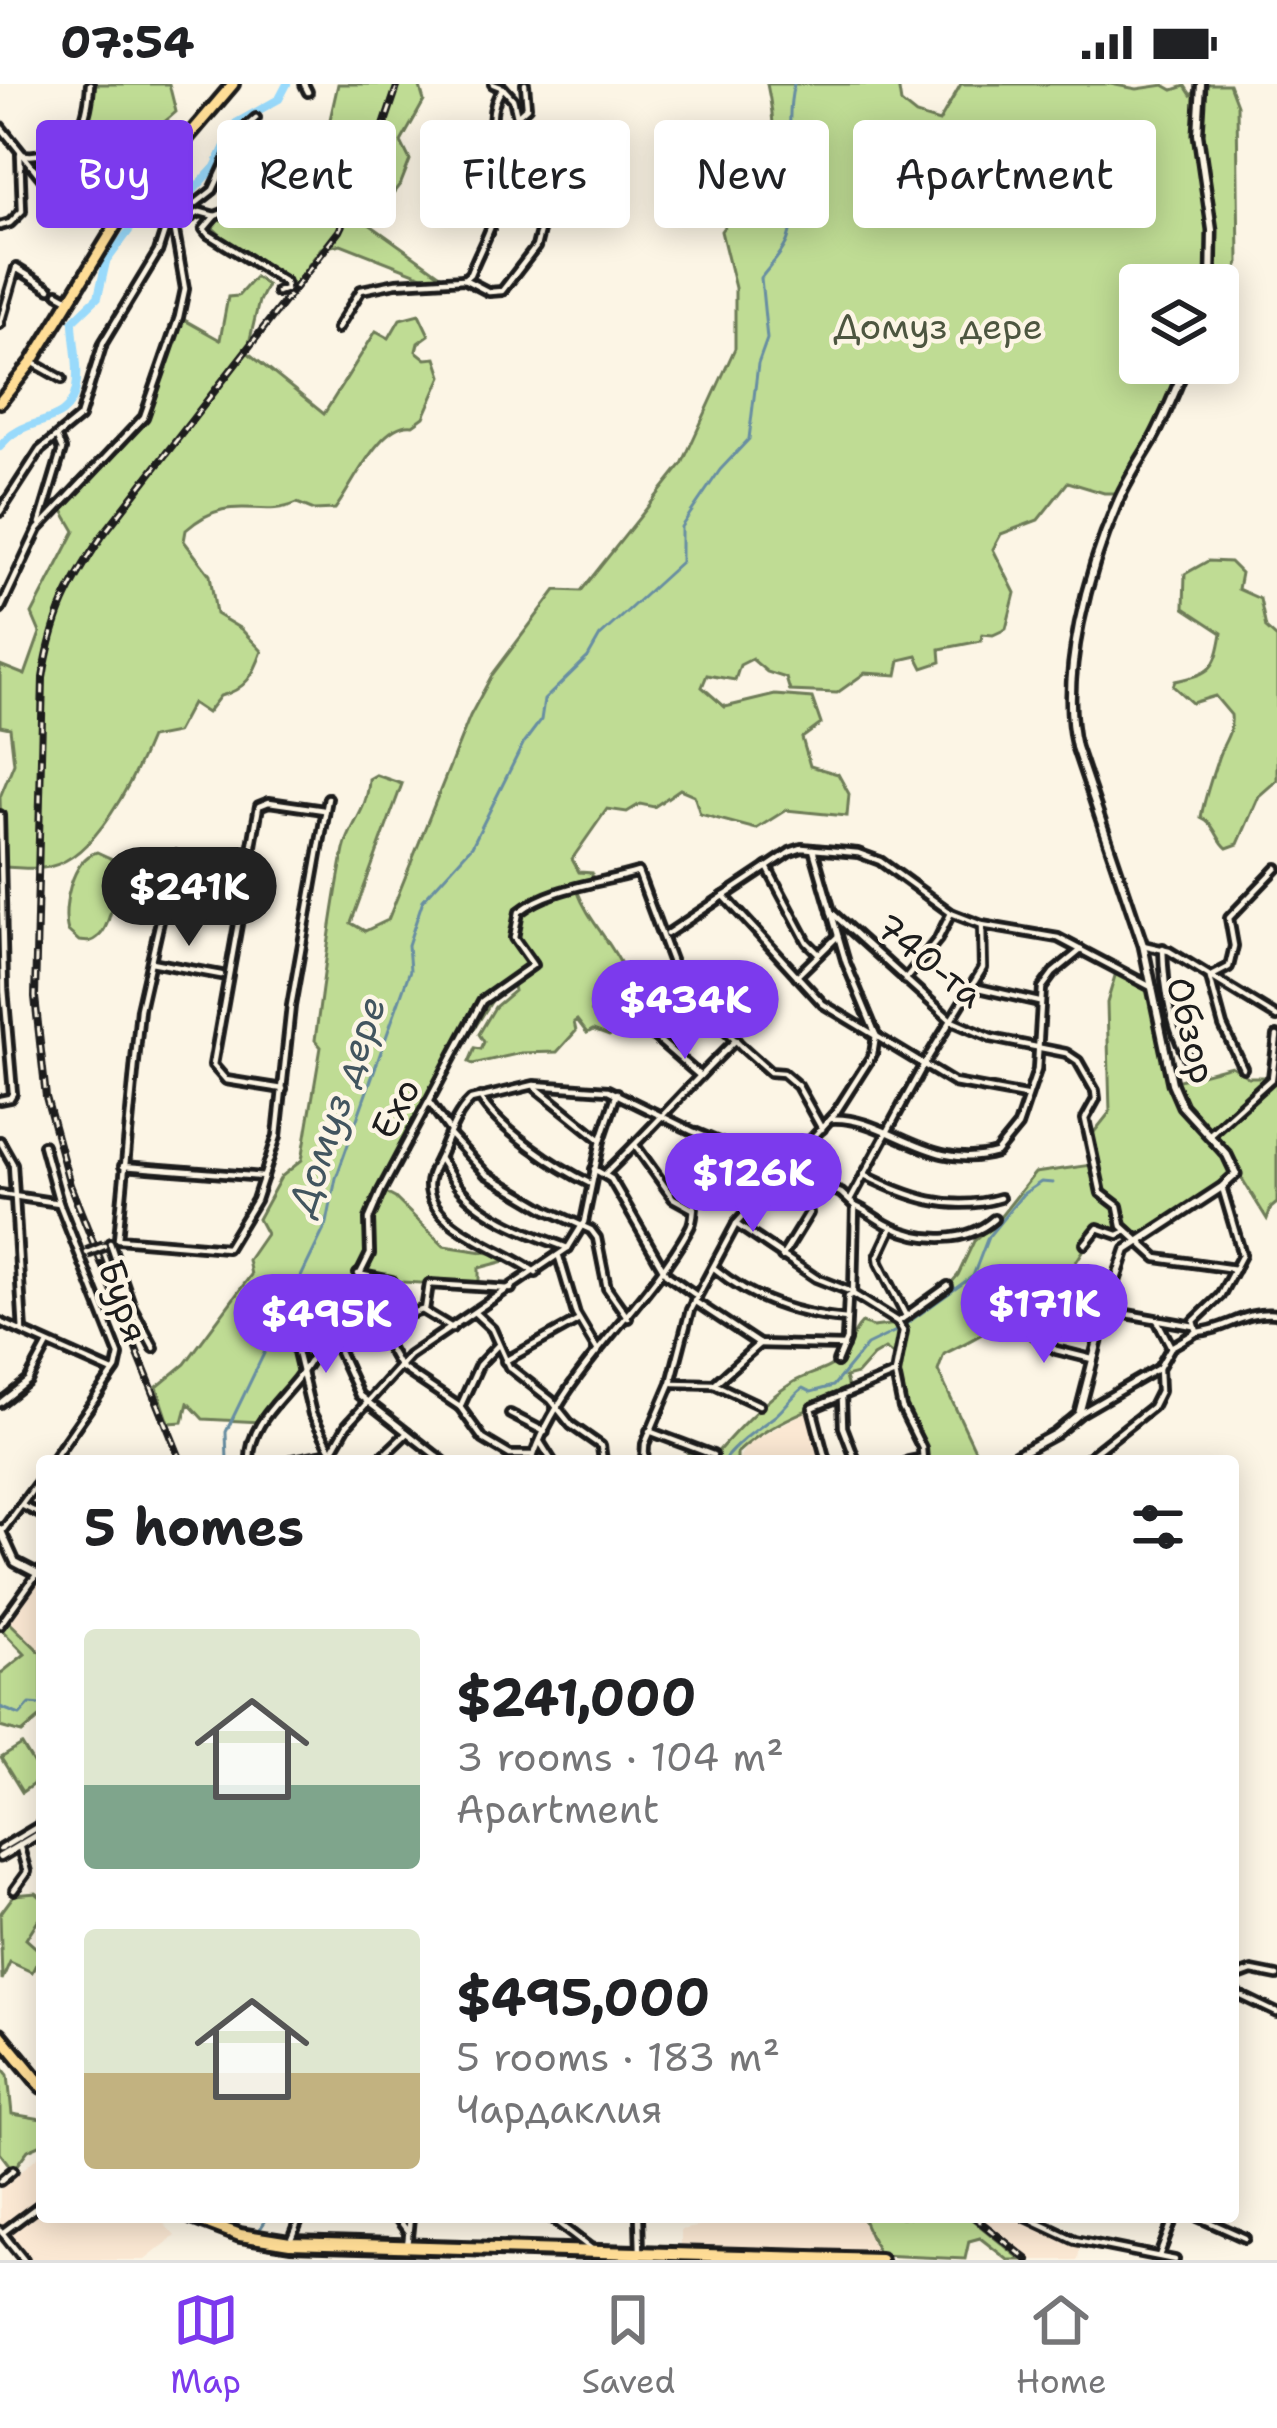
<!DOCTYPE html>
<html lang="en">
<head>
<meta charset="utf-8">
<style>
  :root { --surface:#fff; --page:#f6f6f6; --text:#202124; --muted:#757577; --line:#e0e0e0; --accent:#7c3aed }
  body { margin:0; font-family:"Shantell Sans",sans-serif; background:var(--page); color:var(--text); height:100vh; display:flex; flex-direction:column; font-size:45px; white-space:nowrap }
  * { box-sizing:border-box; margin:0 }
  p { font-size:39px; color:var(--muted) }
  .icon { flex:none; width:66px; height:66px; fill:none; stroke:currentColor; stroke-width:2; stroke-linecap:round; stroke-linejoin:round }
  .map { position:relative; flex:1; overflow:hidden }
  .drawer { position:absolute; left:36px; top:1371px; width:1203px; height:768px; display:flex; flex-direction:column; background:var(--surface); border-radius:12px; box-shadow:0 6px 30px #0003 }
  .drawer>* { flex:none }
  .top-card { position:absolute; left:36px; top:36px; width:1206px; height:108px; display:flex; gap:24px }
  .buttons { position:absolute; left:1119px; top:180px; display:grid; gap:24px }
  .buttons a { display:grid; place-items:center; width:120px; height:120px; border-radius:12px; background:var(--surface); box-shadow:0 6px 30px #0003; font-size:60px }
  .price { position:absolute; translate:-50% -102px; padding:0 27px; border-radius:42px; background:var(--accent); color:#fff; font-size:39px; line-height:78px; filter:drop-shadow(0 3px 6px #0008) }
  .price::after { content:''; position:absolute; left:50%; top:72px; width:36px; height:27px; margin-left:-18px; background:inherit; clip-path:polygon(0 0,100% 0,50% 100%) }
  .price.selected { background:#222; color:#fff }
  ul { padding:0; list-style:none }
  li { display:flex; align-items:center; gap:36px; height:300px; padding:0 48px }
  li span { display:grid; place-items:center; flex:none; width:336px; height:240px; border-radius:12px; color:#555 }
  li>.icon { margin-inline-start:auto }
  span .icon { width:144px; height:144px; fill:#fffc; stroke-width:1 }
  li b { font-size:51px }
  h2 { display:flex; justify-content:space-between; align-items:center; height:144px; padding:0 48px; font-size:51px }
  .tag { padding:0 42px; border-radius:12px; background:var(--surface); box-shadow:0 6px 30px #0003; font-size:42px; line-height:108px }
  .tag.selected { background:var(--accent); color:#fff }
  .status { display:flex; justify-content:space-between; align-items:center; height:84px; padding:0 60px; background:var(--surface); direction:ltr }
  .status svg { height:33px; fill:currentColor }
  .dock { display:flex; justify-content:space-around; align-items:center; height:168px; border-top:3px solid var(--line); background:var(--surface); font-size:33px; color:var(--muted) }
  .dock a { display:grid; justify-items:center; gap:6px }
  .dock .selected { color:var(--accent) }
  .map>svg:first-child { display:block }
</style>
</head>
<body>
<div class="status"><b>07:54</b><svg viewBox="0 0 49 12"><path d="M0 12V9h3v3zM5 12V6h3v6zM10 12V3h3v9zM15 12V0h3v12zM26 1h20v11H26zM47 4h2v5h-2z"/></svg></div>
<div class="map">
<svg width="1277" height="2176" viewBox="0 0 1277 2176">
  <rect width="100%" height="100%" fill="#fcf5e5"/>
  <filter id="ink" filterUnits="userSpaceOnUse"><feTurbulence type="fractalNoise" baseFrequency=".00833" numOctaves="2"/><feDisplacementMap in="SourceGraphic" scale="24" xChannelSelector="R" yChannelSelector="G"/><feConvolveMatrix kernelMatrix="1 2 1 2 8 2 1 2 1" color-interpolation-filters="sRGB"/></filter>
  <g filter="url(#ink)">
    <!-- built -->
    <g fill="#fbe8d3">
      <polygon points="243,47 289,75 273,97 231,69"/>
      <polygon points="99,1167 142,1275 184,1377 178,1377 93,1170"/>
      <polygon points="812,1324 826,1377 738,1377 747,1360"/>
      <polygon points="37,1495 42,1496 42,1570 8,1537"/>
      <polygon points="42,2069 42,2133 158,2133 175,2152 145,2176 30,2176 0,2140 0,2105"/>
      <polygon points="749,2133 862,2133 879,2171 681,2162 681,2146"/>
      <polygon points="969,2133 1016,2133 1080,2160 1078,2176 1022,2176"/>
    </g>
    <!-- green -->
    <g fill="#bfdc94" stroke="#6e7c58" stroke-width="3">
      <path d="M90 0H169L176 28C150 52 123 62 104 93L82 69 93 52 81 46Z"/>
      <polygon points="338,0 419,0 424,17 401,58 410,76 401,99 369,140 442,192 440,199 341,160 321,164 294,201 274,185 239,168 213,144 212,138 217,132 259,116 295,70 326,53"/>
      <path d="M767 0H898L901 19 916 31 939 38 961 0H1110L1137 5 1164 1 1173 6 1185 2 1191 11 1205 0H1229L1237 21 1239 179 1218 221V201H1140V279H1189L1118 409H1104L1068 398 1038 436 1001 450 993 465 1015 509 1006 545 993 551 982 550 981 557 940 565 941 578 923 584 917 572 900 576 897 591 865 589 837 609 790 607 786 594 767 588 752 575 740 581 735 596 707 591 702 603 725 623 775 611 812 614 821 640 802 654 810 682 838 690 849 710 847 732 786 726 756 745 700 730 694 711 680 705 654 723 640 720 627 728 607 725 572 775 579 788 592 789V799L577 806C588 836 610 856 623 884L611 894 625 913 620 919 594 921 591 927 615 941 616 949 609 952 593 946 587 949 577 936 574 938 576 947 557 968 521 969 473 980 469 978 475 964 481 965 484 958 479 950 495 923 514 907 513 902 500 904 428 1017 382 1107 395 1114 444 1162 510 1172 509 1176 479 1184V1202L382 1197 358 1190 333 1244V1251L326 1252 261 1338 203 1335 188 1319 183 1338 169 1339 157 1303 185 1280 251 1191 248 1176 266 1150 258 1135 281 1093 302 1076 321 963 315 956C324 893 331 829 344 766 350 739 368 727 369 695L376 691 402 700 351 839 365 847 388 836 470 632 492 591 556 506 581 507 682 380 735 264V204L721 147C765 85 785 84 767 0Z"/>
      <path d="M255 193 267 201 259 217 247 268 324 330 376 247 389 254 400 235 419 230 429 251 418 259 416 267 426 275 436 274 442 292 424 333 413 341C380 337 354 400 335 425L314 426 297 419C259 436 231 406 186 446L184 457 210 491 216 530 241 545 262 567C254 590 246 606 220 612L207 629 192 619 176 649 150 654C134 694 96 773 49 783 35 786 17 783 2 783L0 713 14 679 10 644 0 642V581L25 591 40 549 32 530 75 447 61 423 139 341 179 233 220 256 228 213 238 212Z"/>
      <path d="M1208 477 1230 478 1241 489 1238 505 1260 515 1266 544 1277 554V696L1259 712 1238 760 1227 764C1216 755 1216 740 1201 734 1203 719 1212 692 1217 677 1222 659 1233 651 1231 631L1215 612 1192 619 1173 602 1175 597C1211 589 1216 586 1222 549L1184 524 1185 490Z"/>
      <path d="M97 768 112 775C120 789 112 843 98 853 91 859 88 858 79 857L68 847C61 824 72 775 97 768Z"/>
      <path d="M1117 885 1153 904 1172 998 1231 982 1248 993H1277V1119L1271 1124 1267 1135 1236 1085 1232 1096 1138 1155 1127 1147 1118 1151 1097 1145 1055 1211 1035 1207C1009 1237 978 1253 944 1270L938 1287 978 1372 969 1377H927C917 1337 892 1322 896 1273L885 1265 873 1272 857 1290 845 1293 849 1308C810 1325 769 1339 737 1369V1377H685L690 1364 713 1373C736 1347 762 1318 792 1299 808 1289 831 1287 842 1272 851 1261 851 1250 862 1239L873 1243 897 1240 946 1205 958 1191 974 1157 997 1137 1035 1089 1092 1081 1091 1052 1110 1028 1107 919Z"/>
      <polygon points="8,1537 42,1570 42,1632 22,1649 0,1643 0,1590 25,1570 2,1546"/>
      <polygon points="22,1661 42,1694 22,1708 1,1674"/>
      <polygon points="36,1809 42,1814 42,1837 38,1836 26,1855 42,1869 32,1888 10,1878 2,1896 0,1830 14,1811"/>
      <polygon points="0,1981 8,1991 12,2030 42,2035 42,2060 28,2066 13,2086 0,2069"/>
      <polygon points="862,2133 969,2133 1022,2176 1008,2176 980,2154 969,2157 965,2175 879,2171"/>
    </g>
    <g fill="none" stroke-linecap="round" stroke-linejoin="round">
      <!-- stream -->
      <g stroke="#678ea2" stroke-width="3">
        <polyline points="906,1240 973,1192 988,1153 1023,1110 1041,1098 1053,1099"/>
        <path d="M227 1377 226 1348 327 1139 336 1094 410 886 408 861 423 816 472 762 523 660 541 636 544 616 588 573 600 552 681 478V443L720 386 749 355 758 280 767 255 761 194C769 183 784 168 788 155 804 105 781 50 794 0"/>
        <path d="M723 1377C738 1358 756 1346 775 1332 785 1324 792 1312 803 1304L811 1308 833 1302 867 1261 898 1246"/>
        <polyline points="0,1623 20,1631 30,1620 42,1621"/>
        <polyline points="258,2148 268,2133"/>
      </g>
      <!-- river -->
      <path stroke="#99dafb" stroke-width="8" d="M0 363C24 328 68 348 76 304 80 282 73 259 73 237L98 213 106 178 134 140 193 107 215 83 236 39 279 15 287 0"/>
      <!-- minor casing -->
      <g stroke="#1c1c1c" stroke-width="14">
        <g id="minor">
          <polyline points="304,0 308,8"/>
          <polyline points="518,31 527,23 525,0"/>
          <polyline points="0,42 68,127 111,124 124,128"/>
          <polyline points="433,71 441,74 457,109 461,111 500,98"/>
          <polyline points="215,132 204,145 208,150 285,198 286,205 277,208"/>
          <path d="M0 142 10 139 22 127 20 70C32 73 39 71 50 66 83 51 88 34 90 0"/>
          <polyline points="166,143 213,106 240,48 256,34"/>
          <polyline points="464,195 489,208 502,207 536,163 542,139 513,15 503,4 493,0"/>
          <path d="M464 195 470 190C479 167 494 142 499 117 506 79 478 36 503 4"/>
          <polyline points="58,209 69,215"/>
          <polyline points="0,240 16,184 50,205"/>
          <polyline points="337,245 361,206 396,199 464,195"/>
          <polyline points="32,278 62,295"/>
          <polyline points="0,428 40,366 80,333 103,259 158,168 166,143 174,142 174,134 144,110"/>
          <polyline points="40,439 62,366 57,354"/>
          <polyline points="0,526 38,445 144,333 179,233 185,205 174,142 200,128 215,132 252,118"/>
          <polyline points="0,731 4,905 13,1009 10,1014 0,1016"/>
          <polyline points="813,765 846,879 876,951"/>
          <polyline points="175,771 140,925 118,1155 227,1164 256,1116 277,1052 291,922 328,714"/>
          <polyline points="767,783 807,858 819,870"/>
          <polyline points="724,812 823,920 954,999 1025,1012"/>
          <polyline points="831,828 952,937 991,954 1066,969 1078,977 1095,1007 1096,1015 1085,1035 1101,1109 1118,1122 1122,1142 1157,1174 1235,1185"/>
          <polyline points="667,850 790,768 802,764 858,769 880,777 951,829 982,841 1058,854 1153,904"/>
          <polyline points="1143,861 1169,867 1277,933"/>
          <path d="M1163 864C1164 903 1171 953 1194 984"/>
          <polyline points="151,878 221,891"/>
          <polyline points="797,892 838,852"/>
          <polyline points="1210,893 1229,883 1234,862 1229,834 1277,784"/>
          <polyline points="1210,894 1223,942 1243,984"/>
          <polyline points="905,896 938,855 951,829"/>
          <polyline points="628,900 646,945 700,992"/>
          <polyline points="974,903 1039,918"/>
          <polyline points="535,1003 601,1056"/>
          <polyline points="283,1005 226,996 213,981 259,722 269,718 324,726"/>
          <path d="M480 1013C498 1045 558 1084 591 1100"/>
          <polyline points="429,1018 450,1047"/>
          <path d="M830 1035C886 1031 929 1089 996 1069L1018 1042 1037 986 1042 904 1053 889 1081 866"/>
          <polyline points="1210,1050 1272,994 1277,952"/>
          <polyline points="450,1051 486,1090 547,1126 591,1146 597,1154 607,1204 628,1234"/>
          <polyline points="0,1057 13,1080 23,1248"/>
          <polyline points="43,1061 59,1119 119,1271 116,1285 52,1377"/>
          <polyline points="635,1061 673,1114 693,1125"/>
          <path d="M439 1074C446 1084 452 1096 460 1105 487 1135 532 1151 568 1164"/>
          <polyline points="123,1082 264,1093"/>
          <polyline points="594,1085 611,1095 666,1190 697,1212"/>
          <path d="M606 1089C651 1046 691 999 736 956"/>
          <path d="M864 1091C908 1113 951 1129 1000 1114"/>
          <polyline points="0,1110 59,1119"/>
          <polyline points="851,1115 923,982 983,884 982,841"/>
          <polyline points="855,1122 853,1210 898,1238 903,1247 895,1290 902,1324 922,1364 923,1377"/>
          <path d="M855 1122C868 1127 877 1136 890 1142 923 1158 966 1160 994 1135"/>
          <polyline points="736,1140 816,1194 852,1208"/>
          <polyline points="892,1143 878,1173 879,1179 906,1232"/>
          <polyline points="110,1159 132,1223 154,1264"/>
          <polyline points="1085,1160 1098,1144 1118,1151 1127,1147"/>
          <polyline points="559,1173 576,1230 598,1267"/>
          <polyline points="782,1173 809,1129"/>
          <path d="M714 1184C752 1216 798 1231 847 1235"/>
          <path d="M536 1189C509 1167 428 1144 429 1101 429 1091 435 1082 439 1074 448 1054 455 1031 471 1016L534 1001 608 1006 692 1047 841 1109 855 1122"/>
          <polyline points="358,1190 392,1197"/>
          <polyline points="255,1207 295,1259 312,1330 331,1366"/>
          <polyline points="694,1217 759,1260 844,1262"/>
          <polyline points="1054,1217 1194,1242"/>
          <polyline points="425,1226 429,1200 511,1205"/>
          <polyline points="475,1229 492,1245 509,1283 551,1316 571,1341 601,1362 603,1377"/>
          <polyline points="1157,1236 1171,1263"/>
          <polyline points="0,1238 113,1288"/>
          <polyline points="898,1238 948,1202"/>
          <polyline points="1017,1239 1056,1266 1092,1275"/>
          <polyline points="377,1243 399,1282 460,1323 483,1355 510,1371 533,1371"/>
          <path d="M1197 1248C1228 1246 1243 1226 1277 1230"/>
          <polyline points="505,1277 579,1236"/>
          <polyline points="837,1278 846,1256 848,1213 853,1210"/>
          <polyline points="674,1299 714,1300 759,1321"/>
          <polyline points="714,1300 759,1260"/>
          <polyline points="842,1313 843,1343 856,1377"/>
          <polyline points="0,1319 28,1297 48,1260"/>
          <polyline points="460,1323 479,1281 497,1262"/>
          <polyline points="1081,1329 1159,1284"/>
          <polyline points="510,1330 545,1348"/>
          <polyline points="649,1347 713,1371"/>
          <polyline points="540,1358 552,1377"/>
          <polyline points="351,1372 362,1377"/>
          <path d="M250 1377C249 1342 277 1320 297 1295 307 1282 315 1267 324 1254L333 1251V1244L370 1170 369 1135 381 1107 482 917 533 881 514 854 519 828C551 803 598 800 638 788L672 879 711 932 741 962 770 988 783 989 798 1002 822 1045"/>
          <polyline points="288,1377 331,1369 347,1341 409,1272 568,1164 584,1138 601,1056 617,1009"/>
          <polyline points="372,1377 384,1371 407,1349"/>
          <polyline points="443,1377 359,1311 333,1254 422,1226 452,1244"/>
          <path d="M532 1377C559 1291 645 1225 689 1145 695 1136 692 1128 695 1118 702 1097 709 1079 712 1056"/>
          <polyline points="644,1377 645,1360 671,1299 690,1226 736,1140 836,1028 873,970 876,951"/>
          <polyline points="826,1377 812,1324 895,1290"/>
          <polyline points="908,1377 923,1374"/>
          <polyline points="1084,1377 1152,1323 1160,1307 1159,1284 1171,1263 1197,1248 1194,1237 1220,1212 1242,1171 1222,1103"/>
          <polyline points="23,1422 42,1431"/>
          <polyline points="0,1450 42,1393"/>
          <polyline points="0,1541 36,1491"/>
          <polyline points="0,1765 42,1740"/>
          <polyline points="14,1806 27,1788 20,1764"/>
          <polyline points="1233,1894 1252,1887 1277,1892"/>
          <polyline points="1233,1908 1277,1929"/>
          <polyline points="0,2097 13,2086"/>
          <polyline points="397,2133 408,2148"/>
          <polyline points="550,2133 593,2166"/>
          <polyline points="639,2133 640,2169"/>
          <polyline points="1026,2133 1075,2156 1175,2176"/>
          <polyline points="1198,2133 1245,2154"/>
          <polyline points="0,2146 24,2176"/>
          <polyline points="2,2149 42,2119"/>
          <polyline points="291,2155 300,2133"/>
          <polyline points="407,2163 410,2133"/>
          <polyline points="1159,2172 1174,2133"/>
        </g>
      </g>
      <!-- tertiary casing -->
      <g stroke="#1c1c1c" stroke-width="15">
        <g id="tertiary">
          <polyline points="1201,0 1198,50 1212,146 1211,201"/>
          <path d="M1005 1377 1055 1350 1079 1330 1106 1226 1126 1166 1222 1103 1236 1090 1227 1071 1182 1022 1172 999 1143 861 1076 663C1059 591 1088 487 1117 420 1126 397 1141 376 1153 355 1166 331 1176 304 1187 279"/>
          <polyline points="0,1445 15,1478 42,1492"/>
          <polyline points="0,1773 42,1748"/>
        </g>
      </g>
      <!-- primary casing -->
      <g stroke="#1c1c1c" stroke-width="18">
        <polyline id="primary" points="0,318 32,278 124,128 233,0"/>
      </g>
      <!-- trunk casing -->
      <g stroke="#1c1c1c" stroke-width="20">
        <g id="trunk">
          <polyline points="0,1951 42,2002"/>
          <polyline points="192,2133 240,2151 290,2159 880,2176"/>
        </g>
      </g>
      <!-- minor -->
      <use href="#minor" stroke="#fcf5e5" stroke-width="4.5"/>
      <!-- tertiary -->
      <use href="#tertiary" stroke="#fcf5e5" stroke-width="6"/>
      <!-- primary -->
      <use href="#primary" stroke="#ffdd96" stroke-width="9"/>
      <!-- trunk -->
      <use href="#trunk" stroke="#ffdd96" stroke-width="10"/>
      <!-- rail casing -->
      <g stroke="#1c1c1c" stroke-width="8">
        <g id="rail">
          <path d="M181 1377 70 1101 46 1013 35 913 43 594C53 531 68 504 102 452L339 147 371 80 398 0"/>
          <polyline points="974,2133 1028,2176"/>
        </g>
      </g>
      <!-- rail -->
      <use href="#rail" stroke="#fcf5e5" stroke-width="3" stroke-dasharray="9" stroke-linecap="butt"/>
      <!-- minor-bridge casing -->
      <g stroke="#1c1c1c" stroke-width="14" stroke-linecap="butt">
        <polyline id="minor-bridge" points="87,1169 104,1162"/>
      </g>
      <!-- minor-bridge -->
      <use href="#minor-bridge" stroke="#fcf5e5" stroke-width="4.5"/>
    </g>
  </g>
  <g text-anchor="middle" stroke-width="9" stroke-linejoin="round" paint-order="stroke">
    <!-- park labels -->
    <g font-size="36" fill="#4d5640" stroke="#fcf5e5">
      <text x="938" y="255">Домуз дере</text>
    </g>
    <!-- street labels -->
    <g font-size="36" fill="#1c1c1c" stroke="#fcf5e5">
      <text transform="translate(930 876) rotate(39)" y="13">740-та</text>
      <text transform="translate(1192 946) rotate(76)" y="13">Обзор</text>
      <text transform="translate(395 1024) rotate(-62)" y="13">Ехо</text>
      <text transform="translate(124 1217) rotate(71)" y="13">Буря</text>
    </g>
    <!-- water labels -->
    <g font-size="39" font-style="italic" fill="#42555f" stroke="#fcf5e5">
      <text transform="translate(336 1021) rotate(-71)" y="14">Домуз дере</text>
    </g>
  </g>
</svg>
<div class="buttons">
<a><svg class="icon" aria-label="layers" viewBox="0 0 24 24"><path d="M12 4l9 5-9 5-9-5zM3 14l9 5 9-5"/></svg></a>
</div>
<b class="price selected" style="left:189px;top:865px">$241K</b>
<b class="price" style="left:685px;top:978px">$434K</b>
<b class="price" style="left:753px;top:1151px">$126K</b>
<b class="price" style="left:1044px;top:1282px">$171K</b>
<b class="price" style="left:326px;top:1292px">$495K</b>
<div class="top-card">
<a class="tag selected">Buy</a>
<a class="tag">Rent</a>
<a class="tag">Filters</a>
<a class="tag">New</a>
<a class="tag">Apartment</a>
</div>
<section class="drawer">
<h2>5 homes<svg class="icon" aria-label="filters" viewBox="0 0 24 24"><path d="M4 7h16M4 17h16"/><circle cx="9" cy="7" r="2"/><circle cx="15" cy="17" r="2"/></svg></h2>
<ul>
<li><span style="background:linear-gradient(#dfe7d0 65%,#7fa58c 0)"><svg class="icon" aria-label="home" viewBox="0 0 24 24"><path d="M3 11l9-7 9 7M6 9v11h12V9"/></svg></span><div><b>$241,000</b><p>3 rooms · 104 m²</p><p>Apartment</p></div></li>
<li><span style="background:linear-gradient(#dfe7d0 60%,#c2b280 0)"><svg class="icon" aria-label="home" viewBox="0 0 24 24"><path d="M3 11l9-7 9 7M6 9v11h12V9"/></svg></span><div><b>$495,000</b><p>5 rooms · 183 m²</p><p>Чардаклия</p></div></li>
</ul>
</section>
</div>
<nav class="dock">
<a class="selected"><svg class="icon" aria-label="map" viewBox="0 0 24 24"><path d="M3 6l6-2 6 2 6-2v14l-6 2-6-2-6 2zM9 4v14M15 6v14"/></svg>Map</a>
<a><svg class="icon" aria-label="saved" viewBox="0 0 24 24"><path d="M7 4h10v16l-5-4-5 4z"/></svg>Saved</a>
<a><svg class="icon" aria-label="home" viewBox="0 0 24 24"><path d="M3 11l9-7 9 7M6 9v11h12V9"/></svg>Home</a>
</nav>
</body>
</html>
